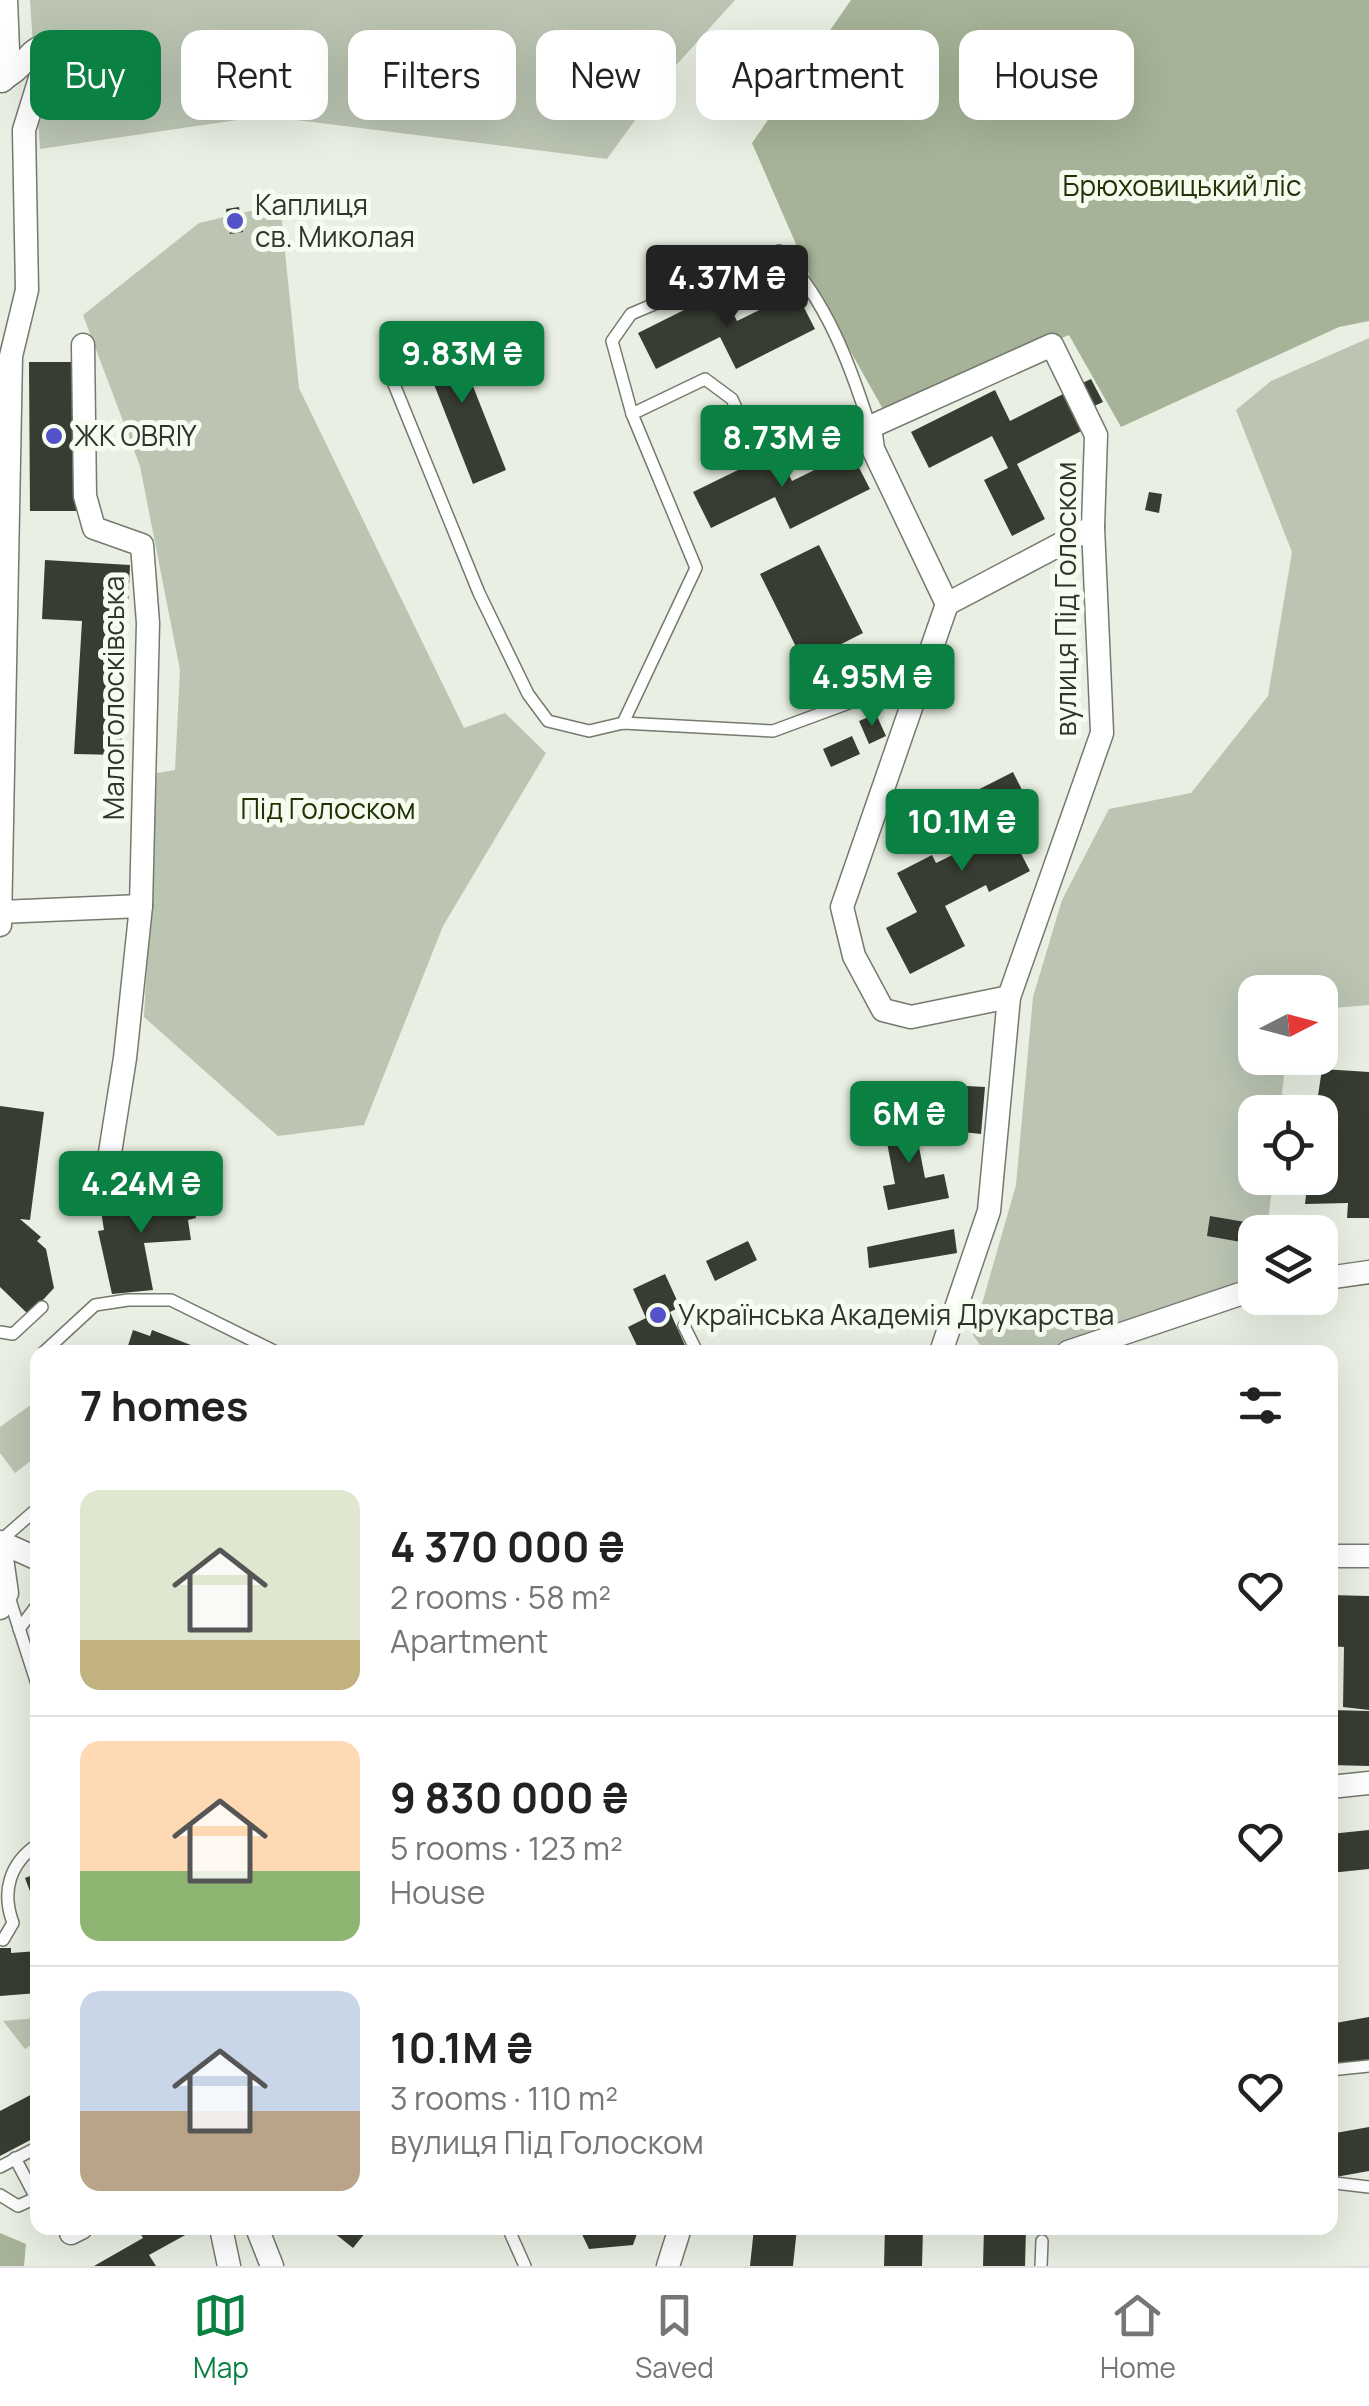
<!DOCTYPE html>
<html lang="en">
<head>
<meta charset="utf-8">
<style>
  :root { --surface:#fff; --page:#f2f2f2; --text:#222; --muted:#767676; --line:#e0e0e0; --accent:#0b8043 }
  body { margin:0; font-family:Manrope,sans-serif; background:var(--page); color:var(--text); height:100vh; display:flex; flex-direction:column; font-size:38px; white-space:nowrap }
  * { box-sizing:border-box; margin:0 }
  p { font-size:32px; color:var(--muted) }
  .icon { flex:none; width:55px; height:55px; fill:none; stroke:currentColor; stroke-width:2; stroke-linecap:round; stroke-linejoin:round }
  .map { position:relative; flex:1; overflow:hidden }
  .panel { position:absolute; left:30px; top:1345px; width:1308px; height:890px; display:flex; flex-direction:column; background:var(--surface); border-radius:20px; box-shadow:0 10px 40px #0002 }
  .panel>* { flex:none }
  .hud { position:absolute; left:30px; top:30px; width:1310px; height:90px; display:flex; gap:20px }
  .needle { width:65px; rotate:84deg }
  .tools { position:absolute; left:1238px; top:975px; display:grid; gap:20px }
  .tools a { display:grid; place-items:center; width:100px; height:100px; border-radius:20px; background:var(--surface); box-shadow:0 10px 40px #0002; font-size:50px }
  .price { position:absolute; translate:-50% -85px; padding:0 22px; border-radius:10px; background:var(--accent); color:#fff; font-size:32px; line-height:65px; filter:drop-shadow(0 2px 5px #0008) }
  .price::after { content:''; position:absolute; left:50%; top:60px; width:30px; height:22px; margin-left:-15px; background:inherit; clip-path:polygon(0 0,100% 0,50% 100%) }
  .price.active { background:#222; color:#fff }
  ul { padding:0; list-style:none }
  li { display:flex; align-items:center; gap:30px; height:250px; padding:0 50px }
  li+li { border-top:2px solid var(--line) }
  li span { display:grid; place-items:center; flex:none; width:280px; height:200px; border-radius:20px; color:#555 }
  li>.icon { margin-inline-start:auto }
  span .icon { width:120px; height:120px; fill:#fffc; stroke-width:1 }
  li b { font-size:42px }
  h2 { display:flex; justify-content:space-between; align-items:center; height:120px; padding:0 50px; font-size:42px }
  .chip { padding:0 35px; border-radius:20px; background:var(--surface); box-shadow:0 10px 40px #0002; font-size:35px; line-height:90px }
  .chip.active { background:var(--accent); color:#fff }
  .menu { display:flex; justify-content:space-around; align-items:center; height:140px; border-top:2px solid var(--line); background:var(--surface); font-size:28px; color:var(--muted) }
  .menu a { display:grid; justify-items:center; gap:5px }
  .menu .active { color:var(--accent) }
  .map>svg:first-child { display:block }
</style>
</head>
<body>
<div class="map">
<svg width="1369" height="2266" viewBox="0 0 1369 2266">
  <rect width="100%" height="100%" fill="#e9efe2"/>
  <!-- green -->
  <g fill="#bbc5b2">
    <polygon points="30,0 735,0 669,73 607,159 264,116 40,149"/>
    <polygon points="280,204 299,388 464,728 505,713 546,753 443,926 364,1125 278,1136 144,1017 157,773 175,770 180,670 140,466 83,315 199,223"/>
    <polygon points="1369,338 1369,1005 1320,1009 1320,992 1255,992 1255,1058 1286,1058 1280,1112 1255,1112 1255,1178 1273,1178 1267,1232 1255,1232 1255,1290 1065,1352 985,1352 973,1335 1016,1185 1033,997 1062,900 1109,809 1191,793 1268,696 1292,552 1236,410 1271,381"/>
    <polygon points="32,1404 37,1411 37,1456 15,1473 0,1453 0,1427"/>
    <polygon points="37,2018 37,2041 25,2049 3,2021"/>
  </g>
  <!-- forest -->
  <g fill="#a6b398">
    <polygon points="851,0 1369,0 1369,321 1339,327 1121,427 1069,335 884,411 815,288 752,143"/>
    <polygon points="0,2233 26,2244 24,2266 0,2266"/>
  </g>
  <!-- building -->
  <g fill="#383d33">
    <polygon points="239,207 243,232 230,234 226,209"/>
    <polygon points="722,291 737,321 796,292 815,329 736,369 720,337 656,369 638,333"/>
    <polygon points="450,328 506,470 473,484 417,341"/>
    <polygon points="29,362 78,362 79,511 30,511"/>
    <polygon points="1091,379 1103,402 1092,407 1080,384"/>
    <polygon points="995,390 1010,421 1069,391 1087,428 1017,464 1045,519 1012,536 984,480 1008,468 992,436 929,468 911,432"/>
    <polygon points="777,451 792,481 851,452 870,489 790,529 775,497 711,528 693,492"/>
    <polygon points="1149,492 1162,494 1159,513 1145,510"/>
    <polygon points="819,545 863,633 804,663 760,574"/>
    <polygon points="45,560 130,565 121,755 74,754 82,621 42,619"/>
    <polygon points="876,714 886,736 869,744 859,721"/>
    <polygon points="852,736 860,754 831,767 823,749"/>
    <polygon points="1013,772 1035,816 1009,830 1030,871 989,892 986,885 945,906 965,946 910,974 886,928 917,912 897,873 932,855 936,863 981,841 960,799"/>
    <polygon points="1322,1069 1369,1072 1369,1218 1347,1218 1348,1203 1305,1204 1308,1178 1320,1178 1320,1123 1327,1124 1328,1110 1316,1109"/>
    <polygon points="967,1086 985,1087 981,1134 963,1132"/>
    <polygon points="0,1106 44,1112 30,1220 20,1219 41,1237 37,1241 46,1249 54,1288 29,1315 0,1287"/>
    <polygon points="912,1111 925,1178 944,1174 949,1198 888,1210 883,1186 895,1184 882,1117"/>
    <polygon points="192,1192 196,1218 188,1220 191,1240 144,1243 153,1290 112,1294 98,1231 104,1230 100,1205"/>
    <polygon points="1210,1216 1245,1222 1241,1242 1207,1236"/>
    <polygon points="954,1229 957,1253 869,1268 867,1247"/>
    <polygon points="748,1241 757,1260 715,1281 706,1261"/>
    <polygon points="665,1274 680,1307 670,1312 688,1352 640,1352 628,1327 646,1318 633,1289"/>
    <polygon points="133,1330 150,1336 152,1330 209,1352 126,1352"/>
    <polygon points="1330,1595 1369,1596 1369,1710 1343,1707 1344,1647 1330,1646"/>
    <polygon points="1330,1710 1369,1711 1369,1766 1330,1765"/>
    <polygon points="1369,1830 1369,1869 1330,1873 1330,1834"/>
    <polygon points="38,1873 38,1910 37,1910 25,1878"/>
    <polygon points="0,1948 11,1948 11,1953 38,1951 38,1993 0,1996"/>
    <polygon points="1369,2017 1369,2063 1330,2068 1330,2024"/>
    <polygon points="38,2091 38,2136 0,2156 0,2111"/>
    <polygon points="1369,2127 1369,2171 1330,2178 1330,2134"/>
    <polygon points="137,2228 198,2228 149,2255 156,2266 94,2266 143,2238"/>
    <polygon points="328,2228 369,2228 353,2248"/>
    <polygon points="579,2228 639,2228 633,2245 589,2249"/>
    <polygon points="754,2228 797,2228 793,2266 750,2266"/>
    <polygon points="885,2228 923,2228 922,2266 884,2266"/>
    <polygon points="984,2228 1026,2228 1025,2266 983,2266"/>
  </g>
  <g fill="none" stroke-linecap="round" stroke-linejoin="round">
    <!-- service casing -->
    <g stroke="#747a6e" stroke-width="14">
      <g id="service">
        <polyline points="389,372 479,593 528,694 548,721 589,731 623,723 773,731 922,676"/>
        <path d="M632 414 612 341 631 314 779 251C826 299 850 364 870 427"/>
        <polyline points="623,723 696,568 632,414 705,379 732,399 749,437"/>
        <polyline points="684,1326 697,1352"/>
        <polyline points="0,1332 13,1334 42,1307"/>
        <polyline points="44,1352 95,1305 128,1300 171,1300 276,1352"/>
        <polyline points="0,1541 38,1508"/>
        <polyline points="9,1597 38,1687"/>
        <polyline points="19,1629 38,1604"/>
        <path d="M3 1940 13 1923C1 1891 10 1863 38 1844"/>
        <polyline points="1330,2070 1369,2066"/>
        <polyline points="15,2158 36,2198"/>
        <polyline points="0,2167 38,2147"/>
        <polyline points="1330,2175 1335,2183 1369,2187"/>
        <polyline points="0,2195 18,2206 38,2197"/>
        <polyline points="508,2228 525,2266"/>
        <polyline points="1041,2266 1042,2241"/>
      </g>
    </g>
    <!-- minor casing -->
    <g stroke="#747a6e" stroke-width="25">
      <g id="minor">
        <polyline points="2,81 9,75 6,0"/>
        <polyline points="0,912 141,906 148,623 142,545 94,528 85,496 83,345"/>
        <path d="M0 925 11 356 27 290 24 130 46 59 43 46C26 52 24 68 9 75"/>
        <polyline points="1009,997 911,1017 883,1010 854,956 842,907 947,604 1093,527"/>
        <polyline points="106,1178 125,1058 141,906"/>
        <polyline points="1320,1279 1369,1272"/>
        <polyline points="941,1352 989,1211 1009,997 1102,733 1093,527 1096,435 1052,345 870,427 873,449 947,604"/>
        <polyline points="1068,1352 1255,1289"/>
        <polyline points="0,1542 38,1559"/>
        <polyline points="0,1544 7,1593 0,1608"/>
        <polyline points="1330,1556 1369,1556"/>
        <polyline points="1330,1787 1369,1783"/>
        <polyline points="221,2228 229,2266"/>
        <polyline points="257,2228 272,2266"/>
        <polyline points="71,2233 81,2228"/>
        <polyline points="668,2266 680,2228"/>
      </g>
    </g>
    <!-- service -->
    <use href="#service" stroke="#fff" stroke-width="11"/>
    <!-- minor -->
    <use href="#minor" stroke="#fff" stroke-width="22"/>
  </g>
  <!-- markers -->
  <g fill="#5352c9" stroke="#f6fcf0" stroke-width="4">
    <circle cx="235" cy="221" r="10"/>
    <circle cx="54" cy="436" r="10"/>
    <circle cx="658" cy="1315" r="10"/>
  </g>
  <g text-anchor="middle" stroke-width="10" stroke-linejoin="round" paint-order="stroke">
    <!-- park labels -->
    <g font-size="28" fill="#213205" stroke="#f6fcf0">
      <text x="1182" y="196">Брюховицький ліс</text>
      <text x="328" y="819">Під Голоском</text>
    </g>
    <!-- poi labels -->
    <g font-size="28" fill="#31332e" stroke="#f6fcf0" text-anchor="start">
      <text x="255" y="215">Каплиця<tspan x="255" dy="32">св. Миколая</tspan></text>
      <text x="74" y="446">ЖК OBRIY</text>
      <text x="678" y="1325">Українська Академія Друкарства</text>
    </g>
    <!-- street labels -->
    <g font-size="28" fill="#31332e" stroke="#f6fcf0">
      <text transform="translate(1066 599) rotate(-90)" y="10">вулиця Під Голоском</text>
      <text transform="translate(114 698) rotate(-90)" y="10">Малоголосківська</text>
    </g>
  </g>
</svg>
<div class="tools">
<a><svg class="needle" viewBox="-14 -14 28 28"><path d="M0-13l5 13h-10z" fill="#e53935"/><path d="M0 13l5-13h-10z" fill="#767676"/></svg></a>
<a><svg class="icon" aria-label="locate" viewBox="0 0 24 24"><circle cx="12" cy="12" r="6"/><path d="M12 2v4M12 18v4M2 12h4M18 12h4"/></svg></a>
<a><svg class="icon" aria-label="layers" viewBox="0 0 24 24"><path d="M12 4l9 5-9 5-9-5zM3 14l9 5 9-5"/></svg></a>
</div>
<b class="price active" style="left:727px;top:330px">4.37M ₴</b>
<b class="price" style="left:462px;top:406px">9.83M ₴</b>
<b class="price" style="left:782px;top:490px">8.73M ₴</b>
<b class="price" style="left:872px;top:729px">4.95M ₴</b>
<b class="price" style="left:962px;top:874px">10.1M ₴</b>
<b class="price" style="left:909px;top:1166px">6M ₴</b>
<b class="price" style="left:141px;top:1236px">4.24M ₴</b>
<div class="hud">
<a class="chip active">Buy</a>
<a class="chip">Rent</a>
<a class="chip">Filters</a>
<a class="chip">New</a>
<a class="chip">Apartment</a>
<a class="chip">House</a>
</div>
<section class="panel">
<h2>7 homes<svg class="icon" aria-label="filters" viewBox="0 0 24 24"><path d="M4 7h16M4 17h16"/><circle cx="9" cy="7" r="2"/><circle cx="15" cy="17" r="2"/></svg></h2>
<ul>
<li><span style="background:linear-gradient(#dfe7d0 75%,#c2b280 0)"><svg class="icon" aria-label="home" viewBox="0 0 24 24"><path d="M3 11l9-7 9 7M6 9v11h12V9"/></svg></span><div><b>4 370 000 ₴</b><p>2 rooms · 58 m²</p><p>Apartment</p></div><svg class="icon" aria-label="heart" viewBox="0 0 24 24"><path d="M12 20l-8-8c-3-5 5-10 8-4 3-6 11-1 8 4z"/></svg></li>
<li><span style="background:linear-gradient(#ffd9b3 65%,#8fb573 0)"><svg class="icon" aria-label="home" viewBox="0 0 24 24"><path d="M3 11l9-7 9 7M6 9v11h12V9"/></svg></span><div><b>9 830 000 ₴</b><p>5 rooms · 123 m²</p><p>House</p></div><svg class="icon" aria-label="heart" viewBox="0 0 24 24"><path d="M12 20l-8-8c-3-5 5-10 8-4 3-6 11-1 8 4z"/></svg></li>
<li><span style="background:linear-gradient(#c9d6e8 60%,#b9a48a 0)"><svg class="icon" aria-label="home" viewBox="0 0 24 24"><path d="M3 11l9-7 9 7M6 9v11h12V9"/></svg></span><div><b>10.1M ₴</b><p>3 rooms · 110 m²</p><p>вулиця Під Голоском</p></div><svg class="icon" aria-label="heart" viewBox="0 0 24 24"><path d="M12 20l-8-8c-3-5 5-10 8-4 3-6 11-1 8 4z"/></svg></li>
</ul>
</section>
</div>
<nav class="menu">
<a class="active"><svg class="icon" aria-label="map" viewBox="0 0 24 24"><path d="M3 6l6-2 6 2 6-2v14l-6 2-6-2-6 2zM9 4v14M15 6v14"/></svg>Map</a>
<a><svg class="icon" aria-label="saved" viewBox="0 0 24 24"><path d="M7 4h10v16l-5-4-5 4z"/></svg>Saved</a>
<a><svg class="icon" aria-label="home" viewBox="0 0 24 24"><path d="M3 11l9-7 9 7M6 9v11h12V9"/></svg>Home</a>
</nav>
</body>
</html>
